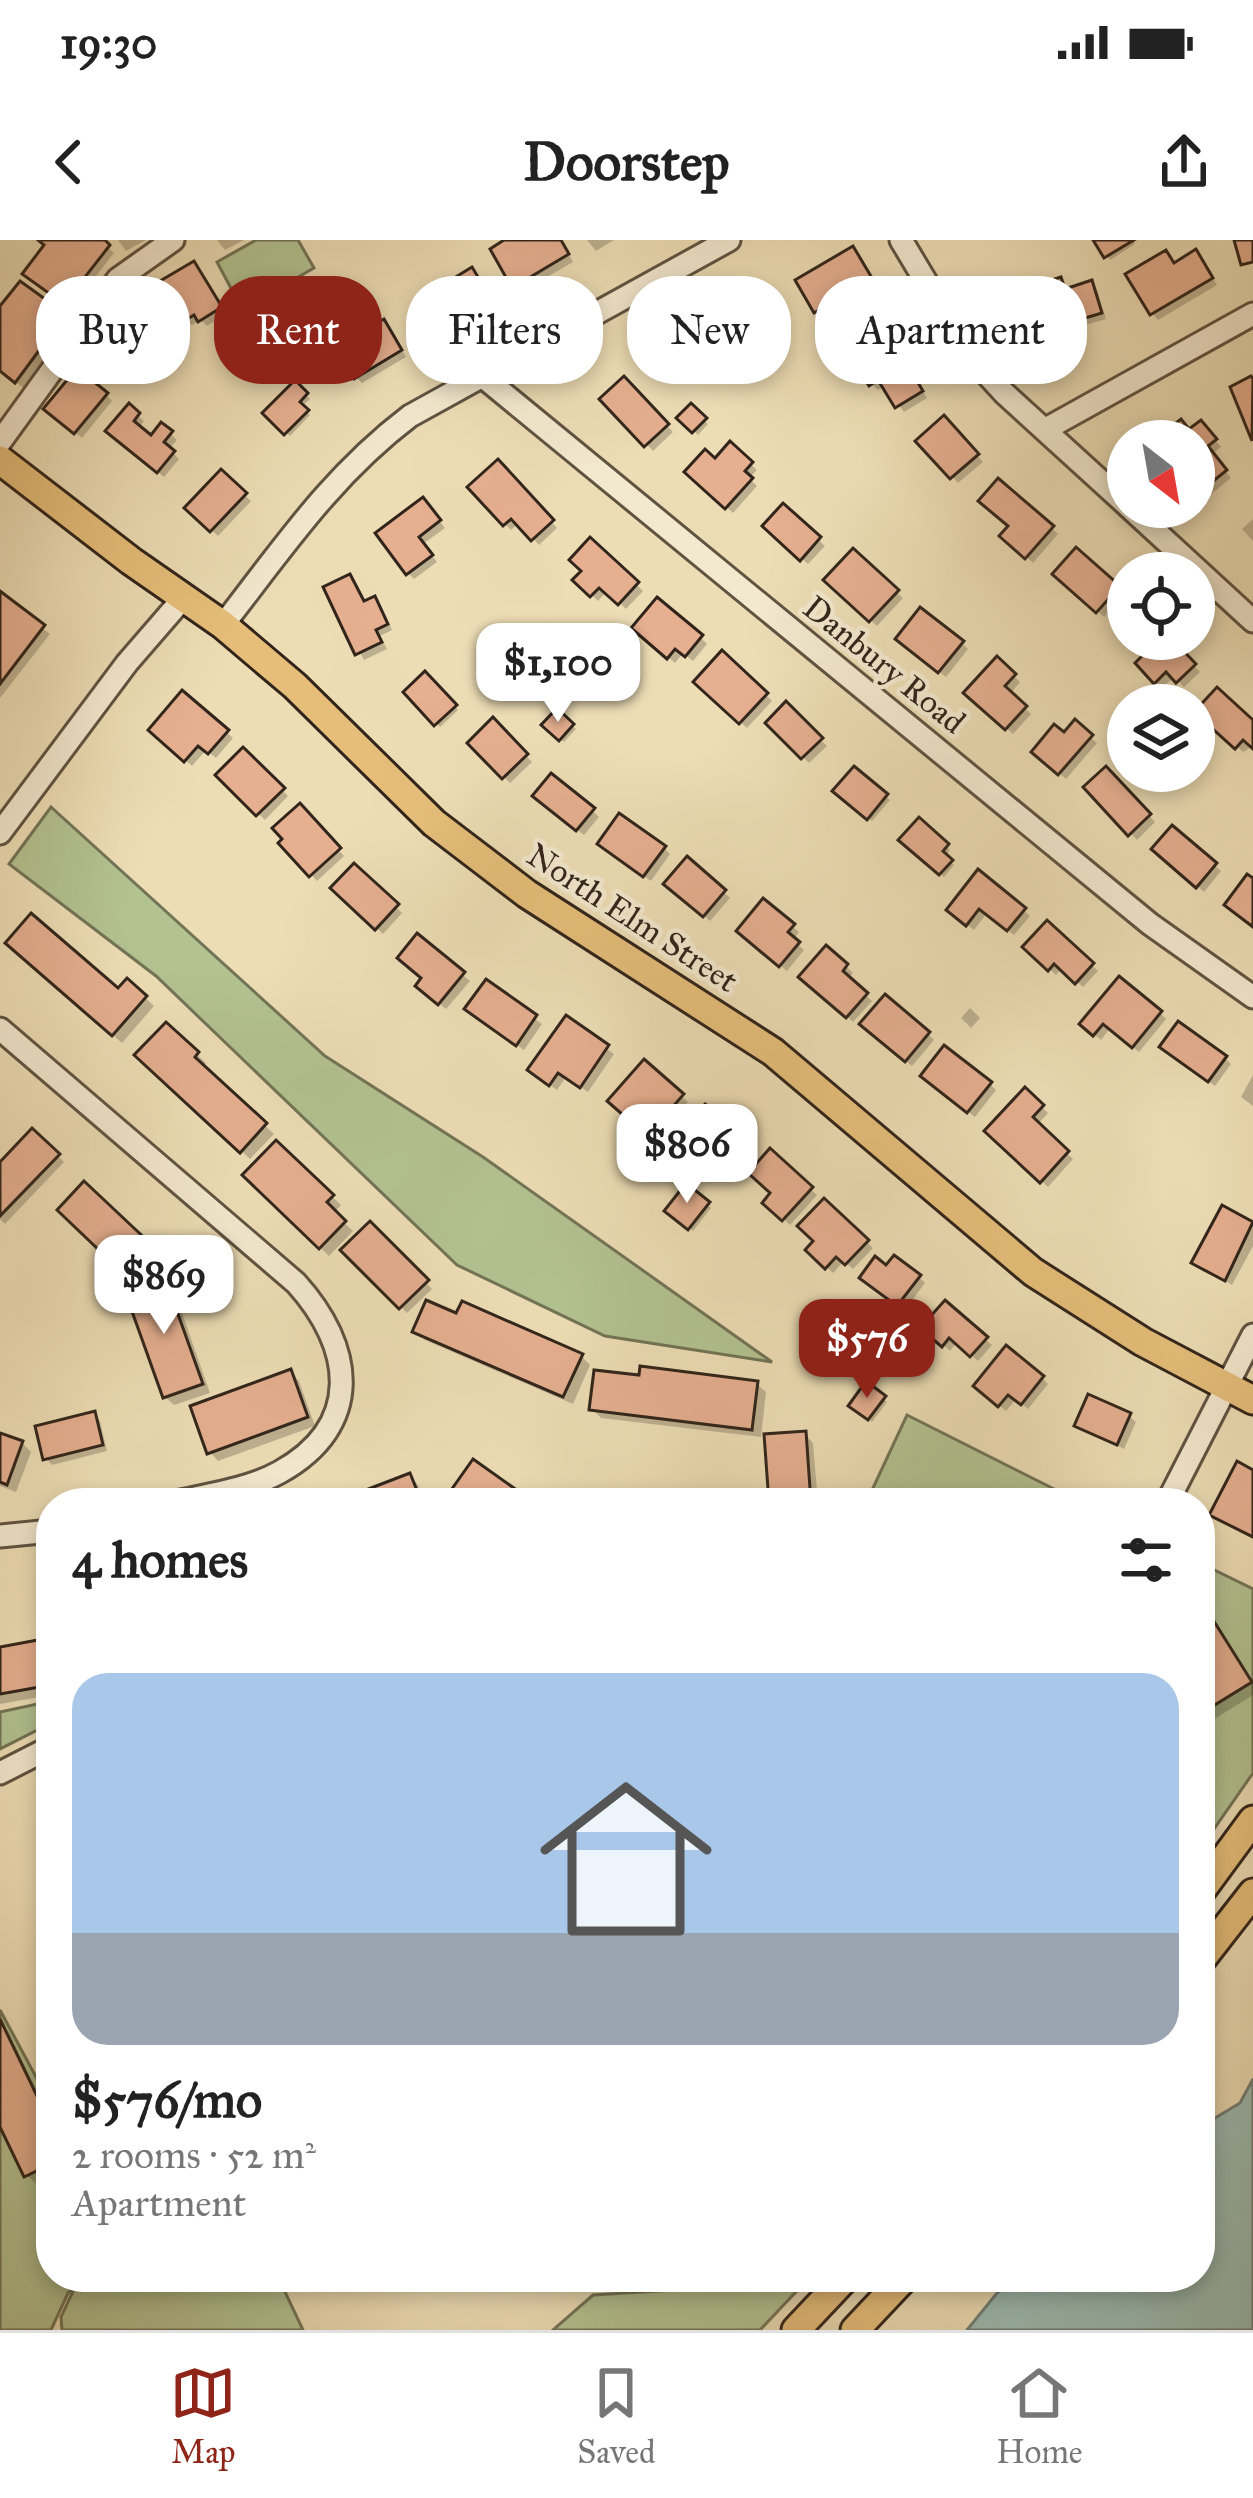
<!DOCTYPE html>
<html lang="en">
<head>
<meta charset="utf-8">
<style>
  :root { --surface:#fff; --page:#f2f2f2; --text:#222; --muted:#767676; --line:#e0e0e0; --accent:#8f2418 }
  body { margin:0; font-family:"IM FELL Great Primer",serif; background:var(--page); color:var(--text); height:100vh; display:flex; flex-direction:column; font-size:45px; white-space:nowrap }
  * { box-sizing:border-box; margin:0 }
  p { font-size:39px; color:var(--muted) }
  .icon { flex:none; width:66px; height:66px; fill:none; stroke:currentColor; stroke-width:2; stroke-linecap:round; stroke-linejoin:round }
  .map { position:relative; flex:1; overflow:hidden }
  .sheet { position:absolute; left:36px; top:1248px; width:1179px; height:804px; display:flex; flex-direction:column; background:var(--surface); border-radius:48px; box-shadow:0 6px 18px #0003 }
  .sheet>* { flex:none }
  .banner { position:absolute; left:36px; top:36px; width:1182px; height:108px; display:flex; gap:24px }
  .needle { width:78px; rotate:149deg }
  .controls { position:absolute; left:1107px; top:180px; display:grid; gap:24px }
  .controls a { display:grid; place-items:center; width:108px; height:108px; border-radius:50%; background:var(--surface); box-shadow:0 6px 18px #0003; font-size:60px }
  .price { position:absolute; translate:-50% -102px; padding:0 27px; border-radius:24px; background:#fff; color:#222; font-size:39px; line-height:78px; filter:drop-shadow(0 3px 6px #0008) }
  .price::after { content:''; position:absolute; left:50%; top:72px; width:36px; height:27px; margin-left:-18px; background:inherit; clip-path:polygon(0 0,100% 0,50% 100%) }
  .price.active { background:var(--accent); color:#fff }
  ul { padding:0; list-style:none }
  li { display:grid; align-content:center; gap:24px; height:636px; padding:0 36px }
  li span { display:grid; place-items:center; height:372px; border-radius:36px; color:#555 }
  li>.icon { margin-inline-start:auto }
  span .icon { width:216px; height:216px; fill:#fffc; stroke-width:1 }
  li b { font-size:51px }
  h2 { display:flex; justify-content:space-between; align-items:center; height:144px; padding:0 36px; font-size:51px }
  .chip { padding:0 42px; border-radius:48px; background:var(--surface); box-shadow:0 6px 18px #0003; font-size:42px; line-height:108px }
  .chip.active { background:var(--accent); color:#fff }
  .status { display:flex; justify-content:space-between; align-items:center; height:84px; padding:0 60px; background:var(--surface); direction:ltr }
  .status svg { height:33px; fill:currentColor }
  header { display:flex; justify-content:space-between; align-items:center; height:156px; padding:0 36px; background:var(--surface); font-size:54px; font-weight:700 }
  .tabs { display:flex; justify-content:space-around; align-items:center; height:168px; border-top:3px solid var(--line); background:var(--surface); font-size:33px; color:var(--muted) }
  .tabs a { display:grid; justify-items:center; gap:6px }
  .tabs .active { color:var(--accent) }
  .map>svg:first-child { display:block }
</style>
</head>
<body>
<div class="status"><b>19:30</b><svg viewBox="0 0 49 12"><path d="M0 12V9h3v3zM5 12V6h3v6zM10 12V3h3v9zM15 12V0h3v12zM26 1h20v11H26zM47 4h2v5h-2z"/></svg></div>
<header><svg class="icon" aria-label="back" viewBox="0 0 24 24"><path d="M15 5l-7 7 7 7"/></svg>Doorstep<svg class="icon" aria-label="share" viewBox="0 0 24 24"><path d="M12 15V3M7 8l5-5 5 5M5 13v7h14v-7"/></svg></header>
<div class="map">
<svg width="1253" height="2090" viewBox="0 0 1253 2090">
  <rect width="100%" height="100%" fill="#edddb5"/>
  <filter id="stains"><feTurbulence type="fractalNoise" baseFrequency=".00167" numOctaves="4"/><feColorMatrix values="0 0 0 0 .2 0 0 0 0 .09 0 0 0 0 .02 0 0 0 .5 -.17"/></filter>
  <radialGradient id="worn" r=".72"><stop offset=".6" stop-color="#630" stop-opacity="0"/><stop offset="1" stop-color="#630" stop-opacity=".3"/></radialGradient>
  <!-- green -->
  <g fill="#b3c291" stroke="#727456" stroke-width="3">
    <polygon points="256,0 298,0 314,28 242,69 217,22"/>
    <polygon points="51,567 325,816 483,917 772,1122 605,1096 457,1025 156,736 9,624"/>
    <polygon points="907,1175 1082,1263 866,1263"/>
    <polygon points="1200,1323 1253,1349 1253,1533 1200,1609"/>
    <polygon points="51,1461 51,1483 0,1509 0,1472"/>
    <polygon points="0,1770 51,1865 51,2037 84,2037 80,2044 92,2037 278,2037 303,2090 62,2090 61,2077 76,2045 68,2053 51,2090 0,2090"/>
    <polygon points="763,2037 810,2037 760,2090 553,2090 593,2055 756,2045"/>
  </g>
  <!-- water -->
  <polygon fill="#9abbb2" stroke="#707f76" stroke-width="3" points="1253,1839 1253,2090 967,2090 997,2053 1019,2037 1200,2037 1200,1887 1240,1863"/>
  <!-- shadow -->
  <g fill="#0003">
    <polygon points="42,0 100,0 114,13 71,68 32,39 48,6"/>
    <polygon points="118,0 146,0 126,11"/>
    <polygon points="217,0 244,0 225,10"/>
    <polygon points="510,0 561,0 573,22 521,52 515,46"/>
    <polygon points="587,0 614,0 596,11"/>
    <polygon points="1097,0 1133,0 1135,4 1110,20"/>
    <polygon points="858,16 895,77 880,85 859,55 823,77 816,71"/>
    <polygon points="1201,19 1217,45 1158,80 1152,73 1175,25"/>
    <polygon points="200,31 226,74 207,86 201,80 192,85 186,79"/>
    <polygon points="472,31 494,64 449,91 443,85"/>
    <polygon points="1060,40 1068,51 1091,43 1097,50 1106,79 1079,87 1084,102 1060,110 1050,91 1032,97 1026,91"/>
    <polygon points="20,45 73,85 25,149 0,131 0,71"/>
    <polygon points="139,66 167,73 173,79 138,124 108,101"/>
    <polygon points="764,71 780,97 728,129 722,122"/>
    <polygon points="389,89 406,117 362,143 356,137"/>
    <polygon points="897,109 927,158 904,172 885,146 878,150 872,144"/>
    <polygon points="624,140 673,192 653,211 604,159"/>
    <polygon points="295,144 310,159 301,167 310,175 290,196 266,173"/>
    <polygon points="106,155 112,161 82,198 53,175"/>
    <polygon points="691,167 708,184 698,195 681,178"/>
    <polygon points="129,168 144,181 138,189 151,199 162,186 177,200 169,209 179,219 164,237 116,197"/>
    <polygon points="944,179 983,222 958,243 920,201"/>
    <polygon points="1207,190 1221,207 1212,214 1231,238 1205,259 1194,248 1194,201 1158,201"/>
    <polygon points="730,205 757,230 749,238 757,246 733,273 688,232 715,222"/>
    <polygon points="498,224 557,288 539,305 519,283 511,290 471,248"/>
    <polygon points="221,233 251,261 218,296 188,268"/>
    <polygon points="999,242 1058,294 1033,323 1003,296 1011,286"/>
    <polygon points="423,261 445,288 423,304 437,322 414,339 408,333"/>
    <polygon points="783,267 825,306 808,324 766,286"/>
    <polygon points="1253,279 1253,301 1242,289"/>
    <polygon points="590,301 643,351 626,369 607,351 598,361 576,340 585,331"/>
    <polygon points="1076,311 1124,354 1104,377 1057,334"/>
    <polygon points="853,312 903,358 877,386 827,340"/>
    <polygon points="350,337 366,363 374,359 380,365 392,390 380,396 387,409 364,420 327,348"/>
    <polygon points="0,355 50,394 0,458"/>
    <polygon points="641,394 701,398 707,404 693,421 683,413 675,423"/>
    <polygon points="1130,399 1169,399 1200,432 1184,447 1174,437 1162,448 1139,424 1147,416"/>
    <polygon points="962,403 968,409 946,437 905,405"/>
    <polygon points="722,414 772,461 747,488 697,442"/>
    <polygon points="997,420 1020,442 1010,454 1031,474 1013,494 967,453"/>
    <polygon points="425,435 458,470 440,487 407,452"/>
    <polygon points="183,454 233,498 216,518 206,510 192,526 152,490"/>
    <polygon points="786,466 827,506 809,523 769,483"/>
    <polygon points="557,472 576,489 564,502 545,485"/>
    <polygon points="1199,472 1253,484 1253,506 1243,512"/>
    <polygon points="493,482 532,522 510,543 471,503"/>
    <polygon points="1075,484 1097,503 1066,539 1035,512 1064,496"/>
    <polygon points="243,511 288,556 265,580 219,535"/>
    <polygon points="854,530 890,560 872,581 836,551"/>
    <polygon points="1106,530 1155,582 1137,600 1088,547"/>
    <polygon points="542,562 593,571 599,577 584,595"/>
    <polygon points="300,567 344,616 317,641 282,603"/>
    <polygon points="919,581 950,610 945,617 954,625 944,637 903,600"/>
    <polygon points="1172,589 1221,631 1204,652 1155,609"/>
    <polygon points="664,608 670,614 651,641 607,610"/>
    <polygon points="687,620 730,658 710,681 667,644"/>
    <polygon points="354,627 402,673 383,694 335,648"/>
    <polygon points="979,634 1030,676 1014,695 987,673 974,690 956,676"/>
    <polygon points="764,662 799,692 793,700 804,710 787,731 746,697"/>
    <polygon points="1047,684 1098,731 1083,747 1062,728 1056,735 1026,707"/>
    <polygon points="418,697 470,741 446,769 425,752"/>
    <polygon points="827,709 853,733 847,739 872,761 853,782 802,737"/>
    <polygon points="17,711 118,753 127,742 154,766 122,803"/>
    <polygon points="486,743 542,784 524,810 474,775"/>
    <polygon points="970,768 980,778 971,788 961,778"/>
    <polygon points="1160,773 1166,779 1139,812 1110,788 1101,800 1083,784"/>
    <polygon points="566,779 614,814 588,852 566,837 557,850 537,836"/>
    <polygon points="166,786 206,823 202,827 274,894 250,919 139,815"/>
    <polygon points="869,790 928,794 934,800 912,826"/>
    <polygon points="1169,813 1225,818 1231,824 1215,846"/>
    <polygon points="644,823 688,862 655,900 611,861"/>
    <polygon points="1253,835 1253,866 1241,857"/>
    <polygon points="930,842 990,844 996,850 975,877"/>
    <polygon points="1025,851 1048,873 1037,885 1073,919 1048,947 988,891"/>
    <polygon points="33,892 64,922 5,984 0,979 0,926"/>
    <polygon points="749,902 755,908 732,937 689,903"/>
    <polygon points="276,904 341,965 334,973 353,991 329,1016 246,935"/>
    <polygon points="770,913 817,955 790,985 766,963 774,953"/>
    <polygon points="85,945 157,1014 133,1038 61,970"/>
    <polygon points="687,947 711,968 693,991 668,971"/>
    <polygon points="824,962 873,1008 853,1029 844,1021 833,1033 809,1010 817,1001"/>
    <polygon points="1223,969 1253,985 1253,1006 1232,1045 1195,1022"/>
    <polygon points="370,985 432,1049 407,1073 345,1010"/>
    <polygon points="887,1029 919,1037 925,1043 905,1070 869,1044"/>
    <polygon points="164,1038 173,1047 210,1153 174,1165 165,1157"/>
    <polygon points="945,1064 992,1105 978,1121 957,1102 950,1111 924,1088"/>
    <polygon points="416,1091 581,1116 590,1125 573,1164 425,1100"/>
    <polygon points="290,1132 299,1141 315,1186 218,1221 210,1212"/>
    <polygon points="1042,1138 1048,1144 1028,1169 1016,1159 1006,1171 983,1152"/>
    <polygon points="642,1139 757,1144 766,1152 761,1197 601,1178 592,1169"/>
    <polygon points="867,1145 887,1162 872,1182 852,1165"/>
    <polygon points="94,1174 100,1181 107,1211 52,1225 46,1218"/>
    <polygon points="1129,1176 1136,1182 1124,1209 1078,1185"/>
    <polygon points="805,1194 813,1203 818,1263 772,1263"/>
    <polygon points="0,1196 22,1203 31,1212 16,1252 0,1246"/>
    <polygon points="410,1236 418,1245 425,1263 340,1263"/>
    <polygon points="1200,1361 1253,1443 1253,1455 1200,1488"/>
    <polygon points="42,1403 51,1411 51,1455 0,1464 0,1410"/>
    <polygon points="0,1783 8,1791 51,1880 51,1937 36,1944 27,1935 0,1880"/>
    <polygon points="359,2037 490,2037 361,2039"/>
  </g>
  <!-- building -->
  <g fill="#e5af90" stroke="#31251b" stroke-width="3">
    <polygon points="38,0 105,0 110,5 64,64 22,34 44,5"/>
    <polygon points="504,0 561,0 569,14 512,48 490,9"/>
    <polygon points="1093,0 1134,0 1104,18"/>
    <polygon points="1234,0 1253,0 1253,22 1241,25"/>
    <polygon points="853,6 891,70 871,81 852,50 814,73 795,40"/>
    <polygon points="1196,9 1213,38 1150,75 1125,34 1166,10 1174,23"/>
    <polygon points="194,21 222,67 198,82 194,75 184,81 160,41"/>
    <polygon points="472,27 490,57 441,87 423,57"/>
    <polygon points="1061,37 1065,49 1092,40 1102,73 1075,81 1080,96 1051,105 1045,85 1023,92 1014,64 1037,57 1034,46"/>
    <polygon points="20,41 66,74 15,143 0,131 0,66"/>
    <polygon points="145,52 169,70 130,120 98,95 129,55 138,62"/>
    <polygon points="758,61 776,90 719,124 702,95"/>
    <polygon points="384,79 402,110 354,139 335,108"/>
    <polygon points="892,99 923,151 895,168 878,140 869,146 854,122"/>
    <polygon points="77,128 108,153 74,194 43,169"/>
    <polygon points="624,136 669,184 644,207 599,159"/>
    <polygon points="1251,136 1253,139 1252,201 1230,147"/>
    <polygon points="295,140 308,153 300,162 309,170 284,195 262,173"/>
    <polygon points="129,163 140,173 134,181 151,195 161,182 173,191 164,202 175,211 157,233 105,191"/>
    <polygon points="691,163 707,178 692,193 676,178"/>
    <polygon points="944,175 979,214 950,239 915,201"/>
    <polygon points="1181,179 1189,189 1201,180 1217,199 1208,206 1227,230 1196,255 1194,201 1153,201"/>
    <polygon points="730,201 753,222 745,231 753,238 725,269 684,232 705,209 715,218"/>
    <polygon points="498,219 554,280 531,301 511,279 503,286 467,247"/>
    <polygon points="221,229 247,253 210,292 184,268"/>
    <polygon points="998,238 1054,286 1025,319 999,296 1008,286 978,261"/>
    <polygon points="423,257 441,280 419,297 433,315 406,335 375,293"/>
    <polygon points="783,263 821,297 800,321 762,286"/>
    <polygon points="590,297 639,342 618,365 599,348 590,357 572,340 581,331 569,320"/>
    <polygon points="1076,307 1120,346 1096,373 1052,334"/>
    <polygon points="853,308 899,350 869,382 823,340"/>
    <polygon points="350,334 364,361 375,356 388,384 376,390 382,402 355,415 323,347"/>
    <polygon points="0,351 45,385 0,444"/>
    <polygon points="657,357 703,395 685,417 675,409 667,419 631,388"/>
    <polygon points="920,367 964,401 938,433 895,399"/>
    <polygon points="1128,392 1128,399 1172,399 1196,424 1176,443 1166,432 1154,444 1135,423 1142,416 1124,396"/>
    <polygon points="722,410 768,453 739,484 693,442"/>
    <polygon points="997,416 1016,434 1005,446 1027,466 1005,490 963,453"/>
    <polygon points="425,431 457,465 434,486 403,452"/>
    <polygon points="1217,447 1253,480 1253,509 1243,500 1235,509 1194,472"/>
    <polygon points="182,450 229,490 208,514 198,506 184,522 148,490"/>
    <polygon points="786,461 823,498 801,519 765,483"/>
    <polygon points="557,468 574,484 559,501 541,485"/>
    <polygon points="493,477 528,514 502,539 467,503"/>
    <polygon points="1075,479 1093,495 1058,535 1031,512 1054,484 1064,492"/>
    <polygon points="243,507 285,548 256,576 215,535"/>
    <polygon points="854,526 888,554 867,580 832,551"/>
    <polygon points="1106,526 1151,574 1128,596 1083,547"/>
    <polygon points="551,533 595,568 576,591 532,556"/>
    <polygon points="300,563 341,608 309,637 278,603 282,599 272,588"/>
    <polygon points="619,573 666,606 643,637 597,604"/>
    <polygon points="919,577 949,604 943,611 953,620 939,635 898,600"/>
    <polygon points="1172,585 1217,623 1196,648 1151,609"/>
    <polygon points="687,616 726,650 703,677 663,644"/>
    <polygon points="354,623 399,664 375,690 330,648"/>
    <polygon points="978,629 1026,668 1007,691 979,669 966,686 946,670"/>
    <polygon points="1247,634 1253,638 1253,687 1224,665"/>
    <polygon points="763,658 795,684 788,692 800,702 779,727 736,691"/>
    <polygon points="31,673 118,748 127,738 147,756 112,796 5,703"/>
    <polygon points="1047,680 1094,723 1075,744 1054,724 1048,731 1022,707"/>
    <polygon points="417,693 465,732 438,765 415,746 421,738 397,718"/>
    <polygon points="826,705 848,724 843,731 868,753 846,778 798,737"/>
    <polygon points="1119,736 1162,771 1132,808 1103,784 1093,796 1079,784"/>
    <polygon points="486,739 537,775 516,806 464,769"/>
    <polygon points="885,754 930,792 905,822 859,784"/>
    <polygon points="566,775 609,805 580,848 558,833 549,846 527,830"/>
    <polygon points="1178,781 1227,816 1208,842 1159,807"/>
    <polygon points="166,782 199,812 195,817 267,883 240,913 134,815"/>
    <polygon points="944,805 992,842 967,873 920,836"/>
    <polygon points="644,819 684,854 647,896 607,861"/>
    <polygon points="1025,847 1044,865 1033,877 1069,911 1040,943 984,891"/>
    <polygon points="705,864 751,900 725,933 679,897"/>
    <polygon points="32,888 60,914 0,976 0,922"/>
    <polygon points="276,900 334,955 327,962 346,981 319,1009 242,935"/>
    <polygon points="770,908 813,947 782,981 762,963 770,953 748,933"/>
    <polygon points="84,941 153,1006 125,1035 57,970"/>
    <polygon points="686,943 710,962 688,990 664,971"/>
    <polygon points="824,958 869,1000 845,1025 836,1017 825,1029 805,1010 813,1001 797,986"/>
    <polygon points="1222,965 1253,982 1225,1041 1191,1023"/>
    <polygon points="370,981 429,1040 399,1069 340,1010"/>
    <polygon points="894,1015 921,1035 897,1066 859,1038 875,1016 886,1025"/>
    <polygon points="164,1035 203,1144 163,1158 124,1049"/>
    <polygon points="426,1060 456,1073 462,1061 583,1114 563,1157 412,1092"/>
    <polygon points="945,1060 988,1097 970,1117 949,1098 942,1107 920,1088"/>
    <polygon points="1006,1105 1044,1136 1021,1165 1008,1155 998,1167 973,1146"/>
    <polygon points="640,1126 758,1141 752,1190 589,1170 594,1130 639,1135"/>
    <polygon points="291,1129 308,1177 207,1214 190,1166"/>
    <polygon points="866,1141 886,1156 868,1180 848,1166"/>
    <polygon points="1088,1154 1131,1173 1117,1205 1074,1186"/>
    <polygon points="95,1171 103,1205 43,1220 35,1186"/>
    <polygon points="806,1191 811,1263 769,1263 764,1194"/>
    <polygon points="0,1193 23,1201 7,1245 0,1242"/>
    <polygon points="473,1219 535,1263 442,1263"/>
    <polygon points="1237,1221 1253,1230 1253,1297 1209,1275"/>
    <polygon points="410,1233 422,1263 332,1263"/>
    <polygon points="1200,1359 1252,1442 1200,1474"/>
    <polygon points="43,1399 51,1445 0,1454 0,1407"/>
    <polygon points="0,1779 51,1885 51,1924 24,1937 0,1887"/>
  </g>
  <g fill="none" stroke-linecap="round" stroke-linejoin="round">
    <!-- minor casing -->
    <g stroke="#605342" stroke-width="27">
      <g id="minor">
        <polyline points="901,0 971,117 1004,153 1128,266"/>
        <polyline points="482,136 1150,684 1253,757"/>
        <polyline points="1046,189 1253,74"/>
        <polyline points="0,202 118,39 173,0"/>
        <polyline points="1129,267 1253,381"/>
        <path d="M223 385C283 308 331 236 410 176L729 0"/>
        <polyline points="0,593 127,423 185,356"/>
        <path d="M0 789 296 1043C354 1107 364 1185 280 1232 250 1249 206 1255 172 1263"/>
        <polyline points="1167,1263 1253,1095"/>
        <polyline points="0,1296 51,1291"/>
        <polyline points="0,1533 51,1507"/>
      </g>
    </g>
    <!-- major casing -->
    <g stroke="#31251b" stroke-width="33">
      <g id="major">
        <polyline points="0,220 131,321 223,385 295,446 434,583 527,654 773,812 1033,1032 1143,1102 1253,1160"/>
        <polyline points="1200,1652 1253,1580"/>
        <polyline points="1200,1721 1253,1653"/>
        <polyline points="796,2090 846,2037"/>
        <polyline points="855,2090 905,2037"/>
      </g>
    </g>
    <!-- minor -->
    <use href="#minor" stroke="#f3e9cf" stroke-width="21"/>
    <!-- major -->
    <use href="#major" stroke="#e6be7a" stroke-width="27"/>
  </g>
  <g text-anchor="middle" stroke-width="9" stroke-linejoin="round" paint-order="stroke">
    <!-- street labels -->
    <g font-size="33" fill="#31251b" stroke="#f3e9cf">
      <text transform="translate(885 424) rotate(39)" y="12">Danbury Road</text>
      <text transform="translate(633 677) rotate(33)" y="12">North Elm Street</text>
    </g>
  </g>
  <rect width="100%" height="100%" filter="url(#stains)"/>
  <rect width="100%" height="100%" fill="url(#worn)"/>
</svg>
<div class="controls">
<a><svg class="needle" viewBox="-14 -14 28 28"><path d="M0-13l5 13h-10z" fill="#e53935"/><path d="M0 13l5-13h-10z" fill="#767676"/></svg></a>
<a><svg class="icon" aria-label="locate" viewBox="0 0 24 24"><circle cx="12" cy="12" r="6"/><path d="M12 2v4M12 18v4M2 12h4M18 12h4"/></svg></a>
<a><svg class="icon" aria-label="layers" viewBox="0 0 24 24"><path d="M12 4l9 5-9 5-9-5zM3 14l9 5 9-5"/></svg></a>
</div>
<b class="price" style="left:558px;top:485px">$1,100</b>
<b class="price" style="left:687px;top:966px">$806</b>
<b class="price" style="left:164px;top:1097px">$869</b>
<b class="price active" style="left:867px;top:1161px">$576</b>
<div class="banner">
<a class="chip">Buy</a>
<a class="chip active">Rent</a>
<a class="chip">Filters</a>
<a class="chip">New</a>
<a class="chip">Apartment</a>
</div>
<section class="sheet">
<h2>4 homes<svg class="icon" aria-label="filters" viewBox="0 0 24 24"><path d="M4 7h16M4 17h16"/><circle cx="9" cy="7" r="2"/><circle cx="15" cy="17" r="2"/></svg></h2>
<ul>
<li><span style="background:linear-gradient(#a9c7e8 70%,#9aa5b1 0)"><svg class="icon" aria-label="home" viewBox="0 0 24 24"><path d="M3 11l9-7 9 7M6 9v11h12V9"/></svg></span><div><b>$576/mo</b><p>2 rooms · 52 m²</p><p>Apartment</p></div></li>
</ul>
</section>
</div>
<nav class="tabs">
<a class="active"><svg class="icon" aria-label="map" viewBox="0 0 24 24"><path d="M3 6l6-2 6 2 6-2v14l-6 2-6-2-6 2zM9 4v14M15 6v14"/></svg>Map</a>
<a><svg class="icon" aria-label="saved" viewBox="0 0 24 24"><path d="M7 4h10v16l-5-4-5 4z"/></svg>Saved</a>
<a><svg class="icon" aria-label="home" viewBox="0 0 24 24"><path d="M3 11l9-7 9 7M6 9v11h12V9"/></svg>Home</a>
</nav>
</body>
</html>
